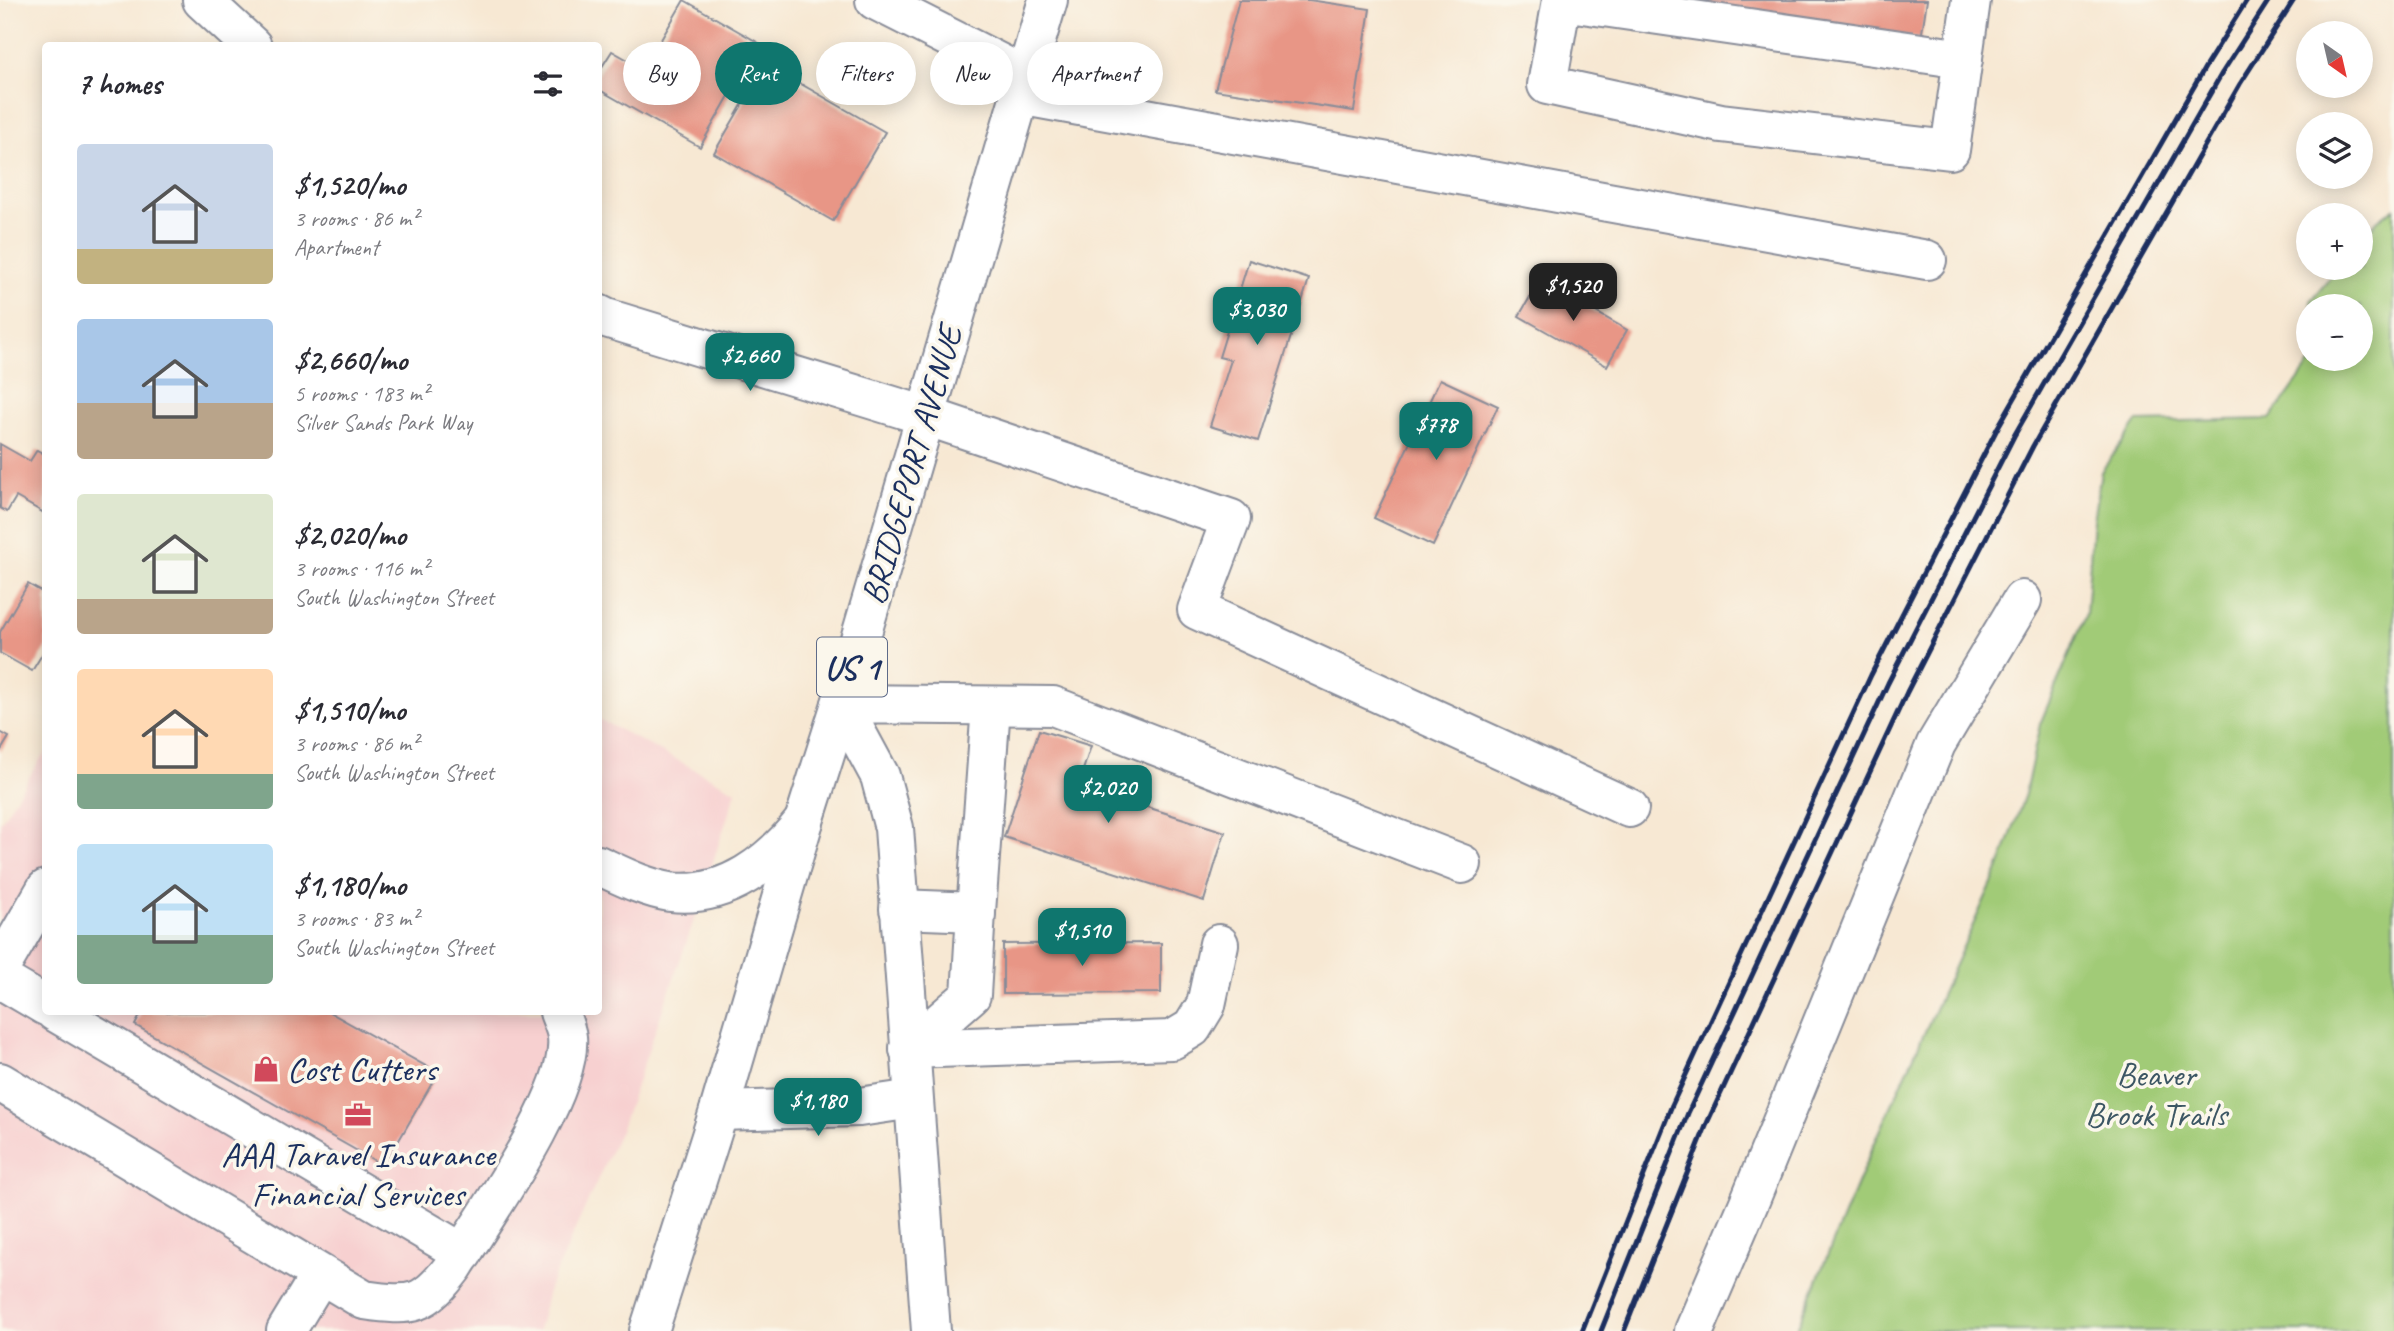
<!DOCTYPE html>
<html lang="en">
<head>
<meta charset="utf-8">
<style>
  :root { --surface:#fff; --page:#f7f7f7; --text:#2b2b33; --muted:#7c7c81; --accent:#0f766e }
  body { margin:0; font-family:Caveat,sans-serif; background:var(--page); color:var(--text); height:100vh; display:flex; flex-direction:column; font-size:26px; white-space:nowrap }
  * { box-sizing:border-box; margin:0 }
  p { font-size:23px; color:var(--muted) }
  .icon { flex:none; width:38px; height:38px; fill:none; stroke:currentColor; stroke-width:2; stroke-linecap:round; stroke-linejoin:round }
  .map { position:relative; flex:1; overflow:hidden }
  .details { position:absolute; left:42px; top:42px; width:560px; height:973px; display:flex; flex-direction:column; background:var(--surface); border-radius:7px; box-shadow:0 4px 18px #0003 }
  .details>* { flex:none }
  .guide { position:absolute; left:623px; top:42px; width:665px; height:63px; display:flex; gap:14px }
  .needle { width:46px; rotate:146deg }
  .buttons { position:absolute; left:2296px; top:21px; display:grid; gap:14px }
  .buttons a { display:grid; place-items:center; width:77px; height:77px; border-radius:50%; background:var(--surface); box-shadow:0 4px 18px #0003; font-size:35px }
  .price { position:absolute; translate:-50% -60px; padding:0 16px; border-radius:14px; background:var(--accent); color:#fff; font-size:23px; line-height:46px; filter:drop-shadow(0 2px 4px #0008) }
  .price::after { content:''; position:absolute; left:50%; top:42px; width:21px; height:16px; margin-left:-10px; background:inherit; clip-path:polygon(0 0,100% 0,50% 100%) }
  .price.selected { background:#222; color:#fff }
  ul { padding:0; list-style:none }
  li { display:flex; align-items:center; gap:21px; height:175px; padding:0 35px }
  li span { display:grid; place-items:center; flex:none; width:196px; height:140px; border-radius:7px; color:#555 }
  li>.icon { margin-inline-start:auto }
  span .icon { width:84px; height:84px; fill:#fffc; stroke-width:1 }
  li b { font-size:30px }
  h2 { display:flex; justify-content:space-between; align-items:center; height:84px; padding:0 35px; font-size:30px }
  .chip { padding:0 24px; border-radius:32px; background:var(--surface); box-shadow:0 4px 18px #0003; font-size:24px; line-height:63px }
  .chip.selected { background:var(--accent); color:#fff }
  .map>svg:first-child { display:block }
</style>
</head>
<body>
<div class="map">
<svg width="2394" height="1331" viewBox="0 0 2394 1331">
  <rect width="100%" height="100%" fill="#fbf7ec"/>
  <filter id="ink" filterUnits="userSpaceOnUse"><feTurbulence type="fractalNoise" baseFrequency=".0143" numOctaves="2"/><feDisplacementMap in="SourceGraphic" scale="14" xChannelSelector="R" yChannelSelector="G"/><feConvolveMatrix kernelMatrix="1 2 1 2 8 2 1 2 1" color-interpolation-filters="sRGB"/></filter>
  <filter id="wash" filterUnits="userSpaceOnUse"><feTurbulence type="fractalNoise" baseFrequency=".00686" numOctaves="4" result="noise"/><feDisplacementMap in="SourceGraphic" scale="28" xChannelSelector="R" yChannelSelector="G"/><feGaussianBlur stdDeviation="1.57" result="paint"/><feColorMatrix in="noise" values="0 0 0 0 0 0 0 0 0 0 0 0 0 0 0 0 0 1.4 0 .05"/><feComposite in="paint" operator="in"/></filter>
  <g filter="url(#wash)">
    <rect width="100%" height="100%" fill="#f7e8d3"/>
    <!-- built -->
    <polygon fill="#f7d0d0" points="599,719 736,791 690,932 621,1128 549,1287 538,1331 0,1331 0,823 45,752 46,1012 598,1012"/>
    <!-- green -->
    <polygon fill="#a1cb77" stroke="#5e7d6a" stroke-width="2" points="2394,208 2394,1331 1796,1331 1867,1160 2001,863 2025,794 2040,724 2086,614 2093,520 2101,472 2137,422 2270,419 2314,359 2361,359 2361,306 2312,306 2311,301 2338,268 2361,268 2361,241 2377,221"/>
    <g id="blocks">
      <!-- building -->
      <g fill="#e89686">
        <polygon points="684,0 759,43 700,147 598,89 598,73 612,51 644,69"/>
        <polygon points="1239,0 1309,0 1370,9 1354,111 1215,90"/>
        <polygon points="1674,0 1927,0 1921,39"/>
        <polygon points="766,64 885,132 833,221 714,153"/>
        <polygon points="1249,260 1309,279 1258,441 1210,426 1231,360 1219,357"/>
        <polygon points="1540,280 1627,330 1607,366 1519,316"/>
        <polygon points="1440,379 1498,406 1433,546 1374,518"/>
        <polygon points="0,444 30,461 37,450 46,455 46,514 16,497 7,512 0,508"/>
        <polygon points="28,584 42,592 46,587 46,648 32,671 0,653 0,632"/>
        <polygon points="1039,730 1091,746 1078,785 1225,832 1204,901 1004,837"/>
        <polygon points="0,732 9,737 0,752"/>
        <polygon points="1161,943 1161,993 1003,994 1003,944"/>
        <polygon points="142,1012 329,1012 438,1073 384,1166 135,1025"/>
      </g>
    </g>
  </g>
  <g filter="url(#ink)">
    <use href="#blocks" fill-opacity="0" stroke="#898c98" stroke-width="2"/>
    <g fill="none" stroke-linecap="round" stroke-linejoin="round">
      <!-- minor casing -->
      <g stroke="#898c98" stroke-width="42">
        <g id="minor">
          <polyline points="202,0 252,46"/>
          <polyline points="875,0 1025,76"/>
          <polyline points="1562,0 1547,85 1721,123 1950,150 1971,0"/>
          <polyline points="1562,1 1963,59"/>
          <polyline points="1019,95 1927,260"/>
          <polyline points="598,314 606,318 926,416 1231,519 1197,610 1629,808"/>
          <path d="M598 865C622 876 645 888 670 892 726 899 772 862 804 821"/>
          <polyline points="899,909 976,912 991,706"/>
          <polyline points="0,968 46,889"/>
          <polyline points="0,979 46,1006"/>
          <polyline points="55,1012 463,1253"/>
          <polyline points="909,1049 1172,1040 1192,1028 1206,1005 1219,944"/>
          <polyline points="909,1049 971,995 976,912"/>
          <path d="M0 1082 364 1300C413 1307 424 1306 454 1266 485 1216 573 1093 567 1037 566 1029 562 1020 559 1012"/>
          <polyline points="719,1111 859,1107 913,1099"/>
          <polyline points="286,1331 320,1275"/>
          <polyline points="931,1331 894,828 880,776 841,704 1053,706 1462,864"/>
          <polyline points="1694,1331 1751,1198 1936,744 2022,600"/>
        </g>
      </g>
      <!-- major casing -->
      <g stroke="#898c98" stroke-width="42">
        <polyline id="major" points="649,1331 719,1111 804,821 841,704 1048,0"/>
      </g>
      <!-- minor -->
      <use href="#minor" stroke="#fff" stroke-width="38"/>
      <!-- major -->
      <use href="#major" stroke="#fff" stroke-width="38"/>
      <!-- rail -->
      <g stroke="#1b2f5e" stroke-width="5">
        <polyline points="1582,1331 1672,1105 1871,675 1998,427 2207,64 2247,0"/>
        <polyline points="1601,1331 1688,1113 1888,683 2014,436 2222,73 2269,0"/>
        <polyline points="1624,1331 1708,1121 1907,692 2033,446 2240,84 2294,0"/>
      </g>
    </g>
  </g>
  <!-- icons -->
  <defs>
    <g id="shop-bare" transform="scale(2.1)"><path d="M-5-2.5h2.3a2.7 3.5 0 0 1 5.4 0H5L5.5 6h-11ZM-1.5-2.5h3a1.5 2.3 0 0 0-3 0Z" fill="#d1495b" stroke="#fbf7ec" stroke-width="2.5" paint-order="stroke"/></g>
    <g id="office-bare" transform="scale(2.1)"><path d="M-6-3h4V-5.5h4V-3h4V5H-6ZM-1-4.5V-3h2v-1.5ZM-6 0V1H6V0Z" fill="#d1495b" stroke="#fbf7ec" stroke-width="2.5" paint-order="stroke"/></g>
  </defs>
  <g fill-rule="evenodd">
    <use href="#shop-bare" x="266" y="1069"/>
    <use href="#office-bare" x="358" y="1115"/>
  </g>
  <g text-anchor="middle" stroke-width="7" stroke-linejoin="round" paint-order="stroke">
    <!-- shield labels -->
    <rect fill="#fbf7ec" stroke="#5e6b89" stroke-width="2" x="817" y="637.5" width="70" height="59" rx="5"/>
    <g font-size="33" font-weight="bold" fill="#1b2f5e">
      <text x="852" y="679">US 1</text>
    </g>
    <!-- street labels -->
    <g font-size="35" fill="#1b2f5e" stroke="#fbf7ec">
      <text transform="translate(911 465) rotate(-74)" y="12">BRIDGEPORT AVENUE</text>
    </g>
    <!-- poi labels -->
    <g font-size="35" fill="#1b2f5e" stroke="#fbf7ec" text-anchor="start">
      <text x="287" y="1081">Cost Cutters</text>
      <text x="358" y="1166" text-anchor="middle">AAA Taravel Insurance<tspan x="358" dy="40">Financial Services</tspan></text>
    </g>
    <!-- park labels -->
    <g font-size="35" fill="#3c5664" stroke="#fbf7ec">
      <text x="2156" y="1086">Beaver<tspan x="2156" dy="40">Brook Trails</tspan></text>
    </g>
  </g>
</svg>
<div class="buttons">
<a><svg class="needle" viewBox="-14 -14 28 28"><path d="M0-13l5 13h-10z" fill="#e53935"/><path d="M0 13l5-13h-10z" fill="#7c7c81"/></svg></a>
<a><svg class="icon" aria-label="layers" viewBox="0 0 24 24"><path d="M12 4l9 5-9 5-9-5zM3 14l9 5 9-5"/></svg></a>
<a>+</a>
<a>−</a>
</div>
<b class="price selected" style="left:1573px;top:323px">$1,520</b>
<b class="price" style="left:1257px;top:347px">$3,030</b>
<b class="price" style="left:750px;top:393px">$2,660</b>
<b class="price" style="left:1436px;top:462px">$778</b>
<b class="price" style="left:1108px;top:825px">$2,020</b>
<b class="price" style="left:1082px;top:968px">$1,510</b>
<b class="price" style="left:818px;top:1138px">$1,180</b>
<div class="guide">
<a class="chip">Buy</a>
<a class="chip selected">Rent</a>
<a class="chip">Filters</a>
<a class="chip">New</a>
<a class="chip">Apartment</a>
</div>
<section class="details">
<h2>7 homes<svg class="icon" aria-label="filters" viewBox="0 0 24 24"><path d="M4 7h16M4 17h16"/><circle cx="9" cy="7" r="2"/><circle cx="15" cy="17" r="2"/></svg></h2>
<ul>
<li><span style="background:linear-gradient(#c9d6e8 75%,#c2b280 0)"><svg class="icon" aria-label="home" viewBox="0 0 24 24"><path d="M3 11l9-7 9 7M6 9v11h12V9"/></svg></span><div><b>$1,520/mo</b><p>3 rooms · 86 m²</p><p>Apartment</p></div></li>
<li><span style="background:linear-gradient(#a9c7e8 60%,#b9a48a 0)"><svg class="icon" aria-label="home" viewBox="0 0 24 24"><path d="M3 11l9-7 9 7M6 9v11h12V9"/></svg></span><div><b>$2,660/mo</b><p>5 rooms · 183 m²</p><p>Silver Sands Park Way</p></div></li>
<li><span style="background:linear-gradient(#dfe7d0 75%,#b9a48a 0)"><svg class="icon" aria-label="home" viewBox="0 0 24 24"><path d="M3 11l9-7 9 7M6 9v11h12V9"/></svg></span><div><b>$2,020/mo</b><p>3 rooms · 116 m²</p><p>South Washington Street</p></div></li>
<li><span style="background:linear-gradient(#ffd9b3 75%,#7fa58c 0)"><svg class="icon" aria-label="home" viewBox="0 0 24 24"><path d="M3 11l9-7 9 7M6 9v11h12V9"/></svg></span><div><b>$1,510/mo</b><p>3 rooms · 86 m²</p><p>South Washington Street</p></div></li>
<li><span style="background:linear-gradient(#bfe0f5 65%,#7fa58c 0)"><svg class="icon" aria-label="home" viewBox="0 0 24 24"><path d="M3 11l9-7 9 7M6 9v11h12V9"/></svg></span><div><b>$1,180/mo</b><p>3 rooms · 83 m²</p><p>South Washington Street</p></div></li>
</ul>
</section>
</div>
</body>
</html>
